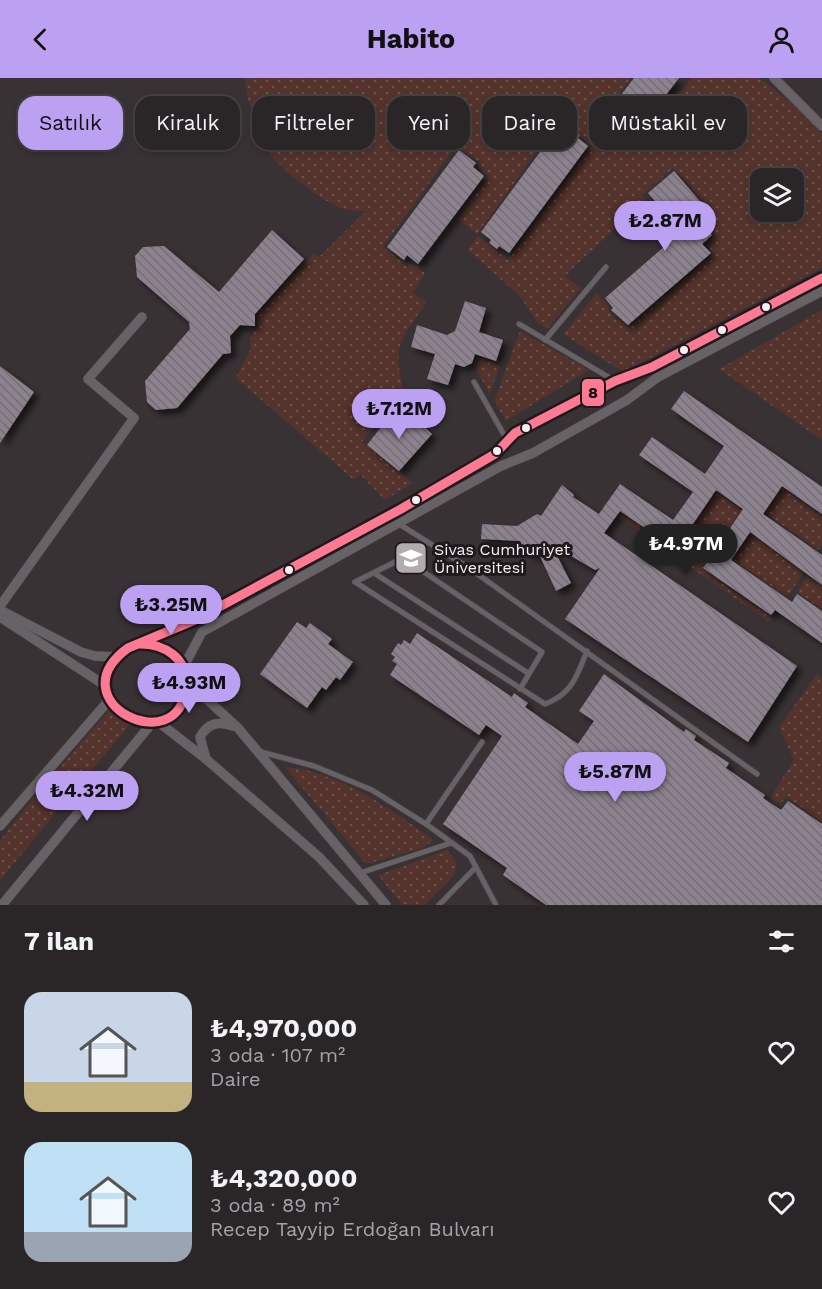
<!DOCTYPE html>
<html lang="tr">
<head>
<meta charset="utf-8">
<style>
  :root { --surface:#2a2628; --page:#363234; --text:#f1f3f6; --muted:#a5a5a8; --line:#464345; --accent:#bca0f2 }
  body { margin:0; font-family:"Work Sans",sans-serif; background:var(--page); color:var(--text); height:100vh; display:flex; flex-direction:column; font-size:22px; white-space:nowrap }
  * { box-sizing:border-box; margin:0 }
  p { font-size:20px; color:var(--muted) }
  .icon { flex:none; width:33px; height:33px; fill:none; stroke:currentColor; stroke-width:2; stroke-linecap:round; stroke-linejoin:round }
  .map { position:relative; height:827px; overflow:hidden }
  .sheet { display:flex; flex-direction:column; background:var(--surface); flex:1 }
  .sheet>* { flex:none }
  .banner { position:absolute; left:18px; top:18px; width:786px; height:54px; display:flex; gap:12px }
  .tools { position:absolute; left:750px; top:90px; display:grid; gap:12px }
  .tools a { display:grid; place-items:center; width:54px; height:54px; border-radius:12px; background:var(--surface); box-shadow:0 3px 9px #0003,0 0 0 2px var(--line); font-size:30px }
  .price { position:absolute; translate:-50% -51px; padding:0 14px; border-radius:21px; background:var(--accent); color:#111; font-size:20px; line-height:39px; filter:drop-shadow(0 2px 3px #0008) }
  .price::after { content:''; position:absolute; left:50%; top:36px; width:18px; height:14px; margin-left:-9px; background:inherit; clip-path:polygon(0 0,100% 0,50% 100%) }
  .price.current { background:#222; color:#fff }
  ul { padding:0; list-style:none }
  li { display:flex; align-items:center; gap:18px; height:150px; padding:0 24px }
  li span { display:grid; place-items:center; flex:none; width:168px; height:120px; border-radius:18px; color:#555 }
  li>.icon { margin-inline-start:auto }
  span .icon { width:72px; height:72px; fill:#fffc; stroke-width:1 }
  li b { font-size:26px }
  h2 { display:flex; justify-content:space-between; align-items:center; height:72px; padding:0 24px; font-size:26px }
  .tag { padding:0 21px; border-radius:18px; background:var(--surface); box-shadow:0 3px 9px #0003,0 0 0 2px var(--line); font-size:21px; line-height:54px }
  .tag.current { background:var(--accent); color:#111 }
  header { display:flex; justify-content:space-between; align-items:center; height:78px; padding:0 24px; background:var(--accent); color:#111; font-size:27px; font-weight:700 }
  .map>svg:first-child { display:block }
</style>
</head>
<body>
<header><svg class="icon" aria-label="back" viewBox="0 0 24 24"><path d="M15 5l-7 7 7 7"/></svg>Habito<svg class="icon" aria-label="person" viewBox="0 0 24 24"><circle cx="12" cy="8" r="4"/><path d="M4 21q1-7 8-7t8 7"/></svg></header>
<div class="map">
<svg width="822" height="827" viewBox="0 0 822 827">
  <defs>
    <pattern id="green-dots" width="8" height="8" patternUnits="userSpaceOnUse" patternTransform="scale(1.5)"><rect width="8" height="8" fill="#53332b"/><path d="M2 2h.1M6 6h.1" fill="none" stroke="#6c514a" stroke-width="1.8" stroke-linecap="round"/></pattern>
    <pattern id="building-back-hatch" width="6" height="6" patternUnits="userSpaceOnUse" patternTransform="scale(1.5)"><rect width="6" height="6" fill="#8c828e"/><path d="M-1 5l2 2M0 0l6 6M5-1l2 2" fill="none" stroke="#756d76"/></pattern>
    <filter id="shadow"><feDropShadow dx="5" dy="5" stdDeviation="3" flood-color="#0009"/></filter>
  </defs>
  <rect width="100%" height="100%" fill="#383235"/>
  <!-- green -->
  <g fill="url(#green-dots)" fill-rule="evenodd">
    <path d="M245 0H631L610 28 648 56 691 0H760L807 38 822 56V190L623 294 563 256 597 215 610 230 608 232 617 243 619 240 628 250 714 176 707 166 716 157 699 138 708 129 673 90 642 117 645 121 565 198 581 210 547 251 537 244 520 218 468 172 478 158 508 182 592 68 559 43 477 156 458 141 489 98 478 89 480 84 456 68 383 169 407 188 410 185 425 195 413 215 427 224C402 260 392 265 403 310L362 364 413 405 385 422 360 396 354 402 236 300 251 270 250 260 258 248V236L313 176 319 179 366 133C362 133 357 134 353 133 330 131 278 91 267 71 256 51 247 23 245 0ZM760 100H794V134H760Z"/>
    <polygon points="822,232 822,362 719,291"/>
    <polygon points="520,253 589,292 506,343 494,323"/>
    <polygon points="479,281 500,288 490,316 476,291"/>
    <polygon points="782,410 822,438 822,467 818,472 765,435"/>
    <polygon points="717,415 741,432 701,491 772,540 769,544 603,428 605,424 676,473"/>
    <polygon points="751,457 804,494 787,519 733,482"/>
    <polygon points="807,499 822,509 822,531 797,514"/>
    <polygon points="817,596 822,600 822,744 786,718 781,726 770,720 794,682 779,649"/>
    <polygon points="112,629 131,645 0,802 0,763 32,722"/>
    <path d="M285 689C340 694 390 730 433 762L421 771 366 786Z"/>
    <polygon points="448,772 457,786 454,797 425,827 402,827 378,797"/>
  </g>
  <!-- building -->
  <g fill="url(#building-back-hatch)" filter="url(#shadow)">
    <polygon points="634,0 679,0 642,48 622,37 624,34 614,26"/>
    <polygon points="560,47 580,57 578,60 588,68 509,175 499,168 497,171 489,165 491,162 481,154"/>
    <polygon points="459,72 476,85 473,89 484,98 418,186 407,177 404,182 387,169"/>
    <polygon points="674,93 704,128 694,137 712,157 702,166 711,175 628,247 611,232 613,230 605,220 681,154 648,115"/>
    <polygon points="272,152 304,181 255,236 255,248 240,247 230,258 231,275 223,276 177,330 156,332 147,324 145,303 190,251 189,244 137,199 135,178 143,169 164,168 219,214"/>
    <polygon points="465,223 486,230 479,254 503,262 496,283 475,276 472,285 464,289 455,286 448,307 427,301 435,276 411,269 417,247 447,257 455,253"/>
    <polygon points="0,288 34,314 0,365"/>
    <polygon points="684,313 822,409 822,436 782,408 763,436 822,477 822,507 750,454 731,482 792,524 797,516 822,533 822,565 775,532 771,537 703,490 743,431 716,412 676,471 620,433 604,455 797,588 748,664 565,541 600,490 595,492 551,466 571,505 556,513 539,476 534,478 520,468 520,463 481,461 482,446 517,448 537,436 541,438 562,407 574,417 573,419 599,436 620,406 673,442 693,414 639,377 652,359 705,396 724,368 671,331"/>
    <polygon points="407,333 432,356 399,393 367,367 392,335 400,342"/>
    <polygon points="297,544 306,550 310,545 332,561 328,566 353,584 340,602 336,599 326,612 322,609 307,630 260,596"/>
    <polygon points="417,555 512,619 514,615 528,625 525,629 578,666 594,643 579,633 604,596 684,654 686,651 696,658 694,662 729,685 726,690 765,717 763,720 781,732 788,723 822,746 822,827 546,827 503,797 507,790 443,746 502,658 486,647 479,657 390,597 397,586 392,583 395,579 391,576 398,565 401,567 404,562 410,566"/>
  </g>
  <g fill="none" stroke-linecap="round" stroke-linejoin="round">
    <!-- lane casing -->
    <g stroke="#575154" stroke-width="6">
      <g id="lane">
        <polyline points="519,246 615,303"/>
        <polyline points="545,262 606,189"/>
        <polyline points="474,304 507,362"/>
        <polyline points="399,446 469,490 757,696"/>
        <polyline points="374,495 528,595"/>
        <path d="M355 504 545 626C572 616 577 598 587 573"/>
        <polyline points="355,504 403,480 542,574 520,611"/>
        <polyline points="261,674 314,688 372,712 426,746 470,778 496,827"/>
        <polyline points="426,746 482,664"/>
        <polyline points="360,795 451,765"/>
        <polyline points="439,827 476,789"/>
      </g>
    </g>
    <!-- street casing -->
    <g stroke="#575154" stroke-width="10">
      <g id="street">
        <polyline points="774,0 822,48"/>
        <polyline points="0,528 134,340 88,301 142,239"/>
        <polyline points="0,532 81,574 95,578 117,579"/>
        <polyline points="0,539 106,608"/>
        <path d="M138 566C164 565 188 580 186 608 180 685 55 623 128 570L195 542 401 431 495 376 515 355 615 303 652 289 822 200"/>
        <polyline points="183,590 202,554 501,388 533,375 627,322 658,299 822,213"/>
        <polyline points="186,602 238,650 386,827"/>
        <polyline points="157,643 206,681 319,779 364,827"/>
        <path d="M206 681 200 659C208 645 218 643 233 648"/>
        <polyline points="0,748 110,621"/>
        <polyline points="2,827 152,645"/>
      </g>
    </g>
    <!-- lane -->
    <use href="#lane" stroke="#676265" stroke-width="4.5"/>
    <!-- street -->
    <use href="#street" stroke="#676265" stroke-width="9"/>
    <!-- bus-1 casing -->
    <g stroke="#1f191c" stroke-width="14">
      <path id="bus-1" d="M138 566C164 565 188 580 186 608 180 685 55 623 128 570L195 542 401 431 495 376 515 355 615 303 652 289 822 200"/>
    </g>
    <!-- bus-1 -->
    <use href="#bus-1" stroke="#fe7a93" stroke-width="9"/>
  </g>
  <!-- icons -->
  <defs>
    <g id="university-square" transform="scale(1.725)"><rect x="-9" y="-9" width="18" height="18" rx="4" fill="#b3acaf" stroke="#1f191c"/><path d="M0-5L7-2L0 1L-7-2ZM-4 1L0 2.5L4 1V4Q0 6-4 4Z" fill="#fff"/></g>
  </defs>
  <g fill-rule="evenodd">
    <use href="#university-square" x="411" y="480"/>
  </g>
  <!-- markers -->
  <g fill="#f5edf1" stroke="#1f191c" stroke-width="2">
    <circle cx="766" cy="229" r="5"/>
    <circle cx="722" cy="252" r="5"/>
    <circle cx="684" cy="272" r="5"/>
    <circle cx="526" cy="350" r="5"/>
    <circle cx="497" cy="373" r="5"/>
    <circle cx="416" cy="422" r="5"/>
    <circle cx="289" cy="492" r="5"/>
  </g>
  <g text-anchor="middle" stroke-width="6" stroke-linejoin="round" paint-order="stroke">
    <!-- poi labels -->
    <g font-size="16" fill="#f5edf1" stroke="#1f191c" text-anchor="start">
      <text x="434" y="477">Sivas Cumhuriyet<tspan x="434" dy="18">Üniversitesi</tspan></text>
    </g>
  </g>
  <rect stroke="#1f191c" stroke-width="2" x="581" y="300" width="24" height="29" rx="6" fill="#fe7a93"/>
  <g font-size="16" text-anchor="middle" font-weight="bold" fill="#111">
    <text x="593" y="320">8</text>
  </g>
</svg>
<div class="tools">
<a><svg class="icon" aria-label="layers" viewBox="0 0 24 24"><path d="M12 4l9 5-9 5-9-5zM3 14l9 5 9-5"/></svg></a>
</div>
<b class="price" style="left:665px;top:174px">₺2.87M</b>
<b class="price" style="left:399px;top:362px">₺7.12M</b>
<b class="price current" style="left:686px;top:497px">₺4.97M</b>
<b class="price" style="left:171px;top:558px">₺3.25M</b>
<b class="price" style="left:189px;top:636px">₺4.93M</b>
<b class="price" style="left:615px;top:725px">₺5.87M</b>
<b class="price" style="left:87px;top:744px">₺4.32M</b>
<div class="banner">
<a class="tag current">Satılık</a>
<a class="tag">Kiralık</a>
<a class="tag">Filtreler</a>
<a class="tag">Yeni</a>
<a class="tag">Daire</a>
<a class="tag">Müstakil ev</a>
</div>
</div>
<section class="sheet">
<h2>7 ilan<svg class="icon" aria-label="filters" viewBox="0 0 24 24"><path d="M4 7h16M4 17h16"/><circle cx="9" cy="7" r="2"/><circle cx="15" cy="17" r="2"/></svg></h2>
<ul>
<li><span style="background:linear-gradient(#c9d6e8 75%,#c2b280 0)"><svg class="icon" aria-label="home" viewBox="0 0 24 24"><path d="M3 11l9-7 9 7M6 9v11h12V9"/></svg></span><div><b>₺4,970,000</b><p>3 oda · 107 m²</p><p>Daire</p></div><svg class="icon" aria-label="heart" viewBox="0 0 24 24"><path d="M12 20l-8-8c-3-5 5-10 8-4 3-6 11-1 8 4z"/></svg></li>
<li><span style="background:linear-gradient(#bfe0f5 75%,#9aa5b1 0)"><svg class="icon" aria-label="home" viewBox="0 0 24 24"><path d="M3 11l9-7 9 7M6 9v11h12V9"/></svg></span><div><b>₺4,320,000</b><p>3 oda · 89 m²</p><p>Recep Tayyip Erdoğan Bulvarı</p></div><svg class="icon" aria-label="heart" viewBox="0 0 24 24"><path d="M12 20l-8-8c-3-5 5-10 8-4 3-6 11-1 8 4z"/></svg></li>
</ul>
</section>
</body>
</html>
